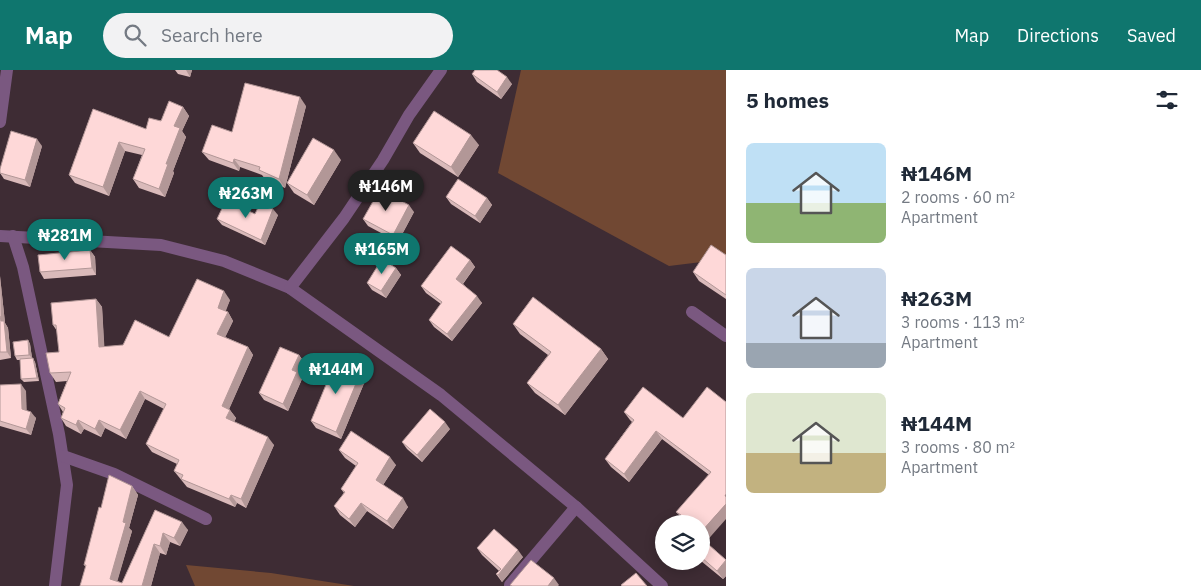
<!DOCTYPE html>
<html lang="en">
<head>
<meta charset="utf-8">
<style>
  :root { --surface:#fff; --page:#f2f2f3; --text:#1f2937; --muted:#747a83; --accent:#0f766e }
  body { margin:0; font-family:"IBM Plex Sans",sans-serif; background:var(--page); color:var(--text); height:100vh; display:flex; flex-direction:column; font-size:19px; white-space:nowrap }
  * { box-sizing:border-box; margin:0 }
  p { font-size:16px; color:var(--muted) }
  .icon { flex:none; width:28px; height:28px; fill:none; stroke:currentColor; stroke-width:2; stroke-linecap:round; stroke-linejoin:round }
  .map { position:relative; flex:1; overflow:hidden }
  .details { display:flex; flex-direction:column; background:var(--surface); width:475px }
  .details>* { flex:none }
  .buttons { position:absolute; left:655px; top:445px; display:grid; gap:10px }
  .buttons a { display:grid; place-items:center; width:55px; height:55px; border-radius:50%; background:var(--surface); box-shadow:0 2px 12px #0003; font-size:25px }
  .price { position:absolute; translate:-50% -42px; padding:0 11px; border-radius:18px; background:var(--accent); color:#fff; font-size:16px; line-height:32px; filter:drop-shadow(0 1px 2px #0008) }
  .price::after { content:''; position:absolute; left:50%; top:30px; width:15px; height:11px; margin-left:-8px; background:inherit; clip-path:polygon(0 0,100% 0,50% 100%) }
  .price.active { background:#222; color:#fff }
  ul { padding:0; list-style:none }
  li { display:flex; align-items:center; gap:15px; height:125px; padding:0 20px }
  li span { display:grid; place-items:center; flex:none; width:140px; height:100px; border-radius:8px; color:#555 }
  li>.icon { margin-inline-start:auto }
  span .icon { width:60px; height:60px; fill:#fffc; stroke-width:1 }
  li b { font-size:21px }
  h2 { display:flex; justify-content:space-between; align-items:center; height:60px; padding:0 20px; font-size:21px }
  header { display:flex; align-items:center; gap:30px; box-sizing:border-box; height:70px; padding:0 25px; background:var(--accent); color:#fff }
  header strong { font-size:24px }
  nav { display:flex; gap:28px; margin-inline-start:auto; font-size:18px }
  .search { width:350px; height:45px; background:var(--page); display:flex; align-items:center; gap:12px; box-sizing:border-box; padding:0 18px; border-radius:28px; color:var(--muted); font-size:19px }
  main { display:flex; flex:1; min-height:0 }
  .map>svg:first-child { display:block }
</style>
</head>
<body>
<header>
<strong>Map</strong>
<div class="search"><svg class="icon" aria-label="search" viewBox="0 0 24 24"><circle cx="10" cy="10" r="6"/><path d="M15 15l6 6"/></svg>Search here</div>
<nav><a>Map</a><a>Directions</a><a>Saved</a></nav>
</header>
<main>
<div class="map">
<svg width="726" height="516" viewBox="0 0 726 516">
  <rect width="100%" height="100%" fill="#3e2c34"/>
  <!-- green -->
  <g fill="#714833">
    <polygon points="521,0 726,0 726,189 669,196 498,103"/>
    <polygon points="186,495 271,503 354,516 195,516"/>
  </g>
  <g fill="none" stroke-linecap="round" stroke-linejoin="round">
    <!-- minor -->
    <g stroke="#7a5880" stroke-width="12">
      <polyline points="0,52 7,0"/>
      <polyline points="0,166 161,175 224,191 290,218 441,325 576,437 662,516"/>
      <polyline points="13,166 23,197 59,364 67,415 55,516"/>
      <polyline points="290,218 344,148 383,90 409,45 441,0"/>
      <polyline points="692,242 726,266"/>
      <polyline points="63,386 114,404 206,449"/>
      <polyline points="510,515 576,437"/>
    </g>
  </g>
  <!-- wall -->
  <g fill="#dababa">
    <polygon points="175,0 192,0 190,7 178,4"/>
    <polygon points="472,4 512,14 501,29 477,12"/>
    <polygon points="306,36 285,118 265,109 262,105 240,97 239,101 209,90 202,82 232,62"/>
    <polygon points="183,37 189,46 182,61 186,67 173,101 174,103 165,127 139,118 133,109 142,85 125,81 109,126 75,113 69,105 93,39 146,59"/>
    <polygon points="413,73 479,75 458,107 420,83"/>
    <polygon points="42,76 30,117 4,109 0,103"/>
    <polygon points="341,90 314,135 294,123 287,113"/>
    <polygon points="446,127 487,128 492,135 480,153 451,134"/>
    <polygon points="414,142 398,172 368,156 363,149"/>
    <polygon points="255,144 278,145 265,175 222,155 217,149"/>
    <polygon points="90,180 95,187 96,205 44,209 40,202"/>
    <polygon points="726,185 726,229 699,211 693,202"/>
    <polygon points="470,190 475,197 463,214 482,233 452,271 434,257 429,250 441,234 426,223 421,216"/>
    <polygon points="396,198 401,205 386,228 372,220 367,213"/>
    <polygon points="0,206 5,253 8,258 11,288 0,290"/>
    <polygon points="96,229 102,237 104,277 123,275 169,267 230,230 225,241 228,242 233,251 225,267 248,277 253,285 229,339 236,348 234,352 274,375 246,438 237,433 235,437 187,417 174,401 177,394 152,382 146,374 164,339 145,329 126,369 105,358 101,367 84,359 81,364 66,356 61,348 63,342 58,334 67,311 56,312 50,303 59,282 57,261 53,255"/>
    <polygon points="513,254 601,279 608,289 565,345 535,323 527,313 548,285 520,264"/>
    <polygon points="28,270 30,274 32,288 35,292 39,311 24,312 21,309 20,290 17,290 15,286"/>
    <polygon points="299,285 304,292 299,304 302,309 288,341 264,330 259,323"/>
    <polygon points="364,305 363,308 365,311 341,369 316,358 311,351"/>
    <polygon points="0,315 26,321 26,341 36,348 31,365 0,356"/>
    <polygon points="726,332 706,472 726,490 726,506 723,509 701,491 701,454 680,446 676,442 709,405 662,369 629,412 611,397 605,389 632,352 630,350 624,342 683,348"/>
    <polygon points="450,359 422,392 407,379 402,372"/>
    <polygon points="339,380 396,395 383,415 408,437 393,459 367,441 355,457 340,445 334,436 344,423 341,419 356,396 345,388"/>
    <polygon points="132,416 138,425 129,458 132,461 117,511 122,513 155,440 188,460 180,476 170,472 166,485 160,483 151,516 80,516 86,497 84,495 101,438"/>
    <polygon points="477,478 523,487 502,512 496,504 499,501 482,485"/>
  </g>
  <!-- shaded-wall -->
  <g fill="#b29797">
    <polygon points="186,0 192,0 190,7"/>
    <polygon points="507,7 512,14 501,29 497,22"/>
    <polygon points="300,27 306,36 285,118 279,109"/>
    <polygon points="183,37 189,46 182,61 186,67 173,101 174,103 165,127 159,119 166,94 174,56"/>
    <polygon points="471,65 479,75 458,107 451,97"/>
    <polygon points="37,69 42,76 30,117 25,110"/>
    <polygon points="119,72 125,81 109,126 103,117"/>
    <polygon points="334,80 341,90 314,135 307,125"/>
    <polygon points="234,89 240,97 239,101 233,93"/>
    <polygon points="487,128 492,135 480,153 475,146"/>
    <polygon points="409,135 414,142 398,172 393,165"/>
    <polygon points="273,139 278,145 265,175 261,170"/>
    <polygon points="90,180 95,187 96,205 92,198"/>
    <polygon points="470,190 475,197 461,216 456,209"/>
    <polygon points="396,198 401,205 386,228 381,221"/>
    <polygon points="0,206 5,253 8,258 11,288 7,282 1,251"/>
    <polygon points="224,221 230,230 224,246 218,238"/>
    <polygon points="477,226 482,233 452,271 447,264"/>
    <polygon points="96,229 102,237 105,286 99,277"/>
    <polygon points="228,242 233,251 223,272 217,264"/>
    <polygon points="28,270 30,274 32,288 29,285"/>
    <polygon points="248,277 253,285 227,344 222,336"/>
    <polygon points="601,279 608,289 565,345 558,335"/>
    <polygon points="299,285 304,292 299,304 302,309 288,341 283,334 292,300"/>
    <polygon points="33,288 35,292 39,311 37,308"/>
    <polygon points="359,298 364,305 363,308 365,311 341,369 336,362"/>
    <polygon points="21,314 26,321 27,346 22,339"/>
    <polygon points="140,321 145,329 126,369 120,360"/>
    <polygon points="230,340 236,348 232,357 226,348"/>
    <polygon points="31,342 36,348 31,365 26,359"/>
    <polygon points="78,350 84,359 81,364 76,355"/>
    <polygon points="99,350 105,358 101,367 95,359"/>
    <polygon points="445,352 450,359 422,392 417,385"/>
    <polygon points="656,361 662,369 629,412 624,404"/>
    <polygon points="268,367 274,375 246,438 241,429"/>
    <polygon points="390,387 396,395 381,418 376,410"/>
    <polygon points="132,416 138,425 129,458 132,461 116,516 110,509 123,452"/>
    <polygon points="231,425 237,433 235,437 229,429"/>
    <polygon points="403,428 408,437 393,459 387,451"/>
    <polygon points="361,433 367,441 355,457 349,449"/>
    <polygon points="726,434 726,449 704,474 701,470 701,462"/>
    <polygon points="182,452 188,460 180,476 174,468"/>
    <polygon points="163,463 170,472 166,485 160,476"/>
    <polygon points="154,474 160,483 151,516 142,516"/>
    <polygon points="518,480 523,487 502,512 498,505"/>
    <polygon points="726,490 726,506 723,509 717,501"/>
    <polygon points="554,508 559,515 558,516 548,516"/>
  </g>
  <!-- building -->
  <g fill="#fed8d8" stroke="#b29797">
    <polygon points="475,0 497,0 507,7 497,22 472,4"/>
    <polygon points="245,13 300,27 279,109 259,100 260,97 234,89 233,93 202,82 212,55 232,62"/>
    <polygon points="169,31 183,37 174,56 180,58 166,94 168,94 159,119 133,109 145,79 119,72 103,117 69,105 93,39 146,59 149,48 161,51"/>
    <polygon points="434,41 471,65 451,97 413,73"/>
    <polygon points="11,61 37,69 25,110 0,103 0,99"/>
    <polygon points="313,68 334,80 307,125 287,113"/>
    <polygon points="458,109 487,128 475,146 446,127"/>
    <polygon points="380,119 409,135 393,165 363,149"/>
    <polygon points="226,130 255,144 260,133 273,139 261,170 217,149"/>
    <polygon points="711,175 726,185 726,225 693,202"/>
    <polygon points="451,176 470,190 456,209 477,226 447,264 429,250 442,232 421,216"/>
    <polygon points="90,180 92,198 40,202 38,185"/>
    <polygon points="382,189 396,198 381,221 367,213"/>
    <polygon points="197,209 224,221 218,238 228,242 217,264 248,277 222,336 230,340 226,348 268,367 241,429 231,425 229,429 181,409 183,405 174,401 179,390 146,374 166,334 140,321 120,360 99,350 95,359 78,350 76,355 61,348 65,338 58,334 71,302 50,303 46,283 59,282 56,255 53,255 51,233 96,229 99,277 123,275 135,250 169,267"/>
    <polygon points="533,227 601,279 558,335 527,313 551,282 513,254"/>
    <polygon points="0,246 1,251 4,251 7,282 0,282"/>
    <polygon points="28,270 29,285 15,286 13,272"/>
    <polygon points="280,277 299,285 292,300 297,302 283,334 259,323"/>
    <polygon points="33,288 37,308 21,309 20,289"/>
    <polygon points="337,288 359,298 357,303 360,304 336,362 311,351"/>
    <polygon points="21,314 22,339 31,342 26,359 0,351 0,315"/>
    <polygon points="643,317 683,348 707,317 726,332 726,424 725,426 726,427 726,434 701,462 701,454 673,454 681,445 676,442 711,402 656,361 624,404 605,389 634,350 624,342"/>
    <polygon points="430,339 445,352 417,385 402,372"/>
    <polygon points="351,361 390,387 376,410 403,428 387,451 361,433 349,449 334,436 345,422 341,419 358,393 339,380"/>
    <polygon points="109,405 132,416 123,452 126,453 110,509 122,513 155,440 182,452 174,468 163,463 160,476 154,474 142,516 80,516 86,495 84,495 99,437 101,438"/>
    <polygon points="494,459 518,480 498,505 496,504 501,499 477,478"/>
    <polygon points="701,468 726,490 717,501 701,487"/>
    <polygon points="531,490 554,508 548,516 512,516 510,515"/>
    <polygon points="636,503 647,516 622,516 621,515"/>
  </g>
</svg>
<div class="buttons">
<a><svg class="icon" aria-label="layers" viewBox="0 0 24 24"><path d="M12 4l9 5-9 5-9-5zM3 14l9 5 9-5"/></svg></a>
</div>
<b class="price active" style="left:386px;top:142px">₦146M</b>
<b class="price" style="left:246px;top:149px">₦263M</b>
<b class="price" style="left:65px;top:191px">₦281M</b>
<b class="price" style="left:382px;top:205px">₦165M</b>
<b class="price" style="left:336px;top:325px">₦144M</b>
</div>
<section class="details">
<h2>5 homes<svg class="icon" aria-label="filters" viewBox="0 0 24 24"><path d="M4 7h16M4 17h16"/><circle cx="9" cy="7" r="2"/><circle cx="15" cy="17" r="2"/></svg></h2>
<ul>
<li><span style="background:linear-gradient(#bfe0f5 60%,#8fb573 0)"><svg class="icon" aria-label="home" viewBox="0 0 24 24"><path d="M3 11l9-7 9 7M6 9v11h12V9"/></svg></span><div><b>₦146M</b><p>2 rooms · 60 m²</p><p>Apartment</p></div></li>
<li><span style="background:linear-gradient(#c9d6e8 75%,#9aa5b1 0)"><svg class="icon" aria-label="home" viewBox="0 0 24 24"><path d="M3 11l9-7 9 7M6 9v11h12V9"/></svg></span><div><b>₦263M</b><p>3 rooms · 113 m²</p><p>Apartment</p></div></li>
<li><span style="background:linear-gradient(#dfe7d0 60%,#c2b280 0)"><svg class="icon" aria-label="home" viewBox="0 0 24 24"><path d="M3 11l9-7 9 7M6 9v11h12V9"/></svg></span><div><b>₦144M</b><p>3 rooms · 80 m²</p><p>Apartment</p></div></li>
</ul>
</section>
</main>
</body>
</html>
